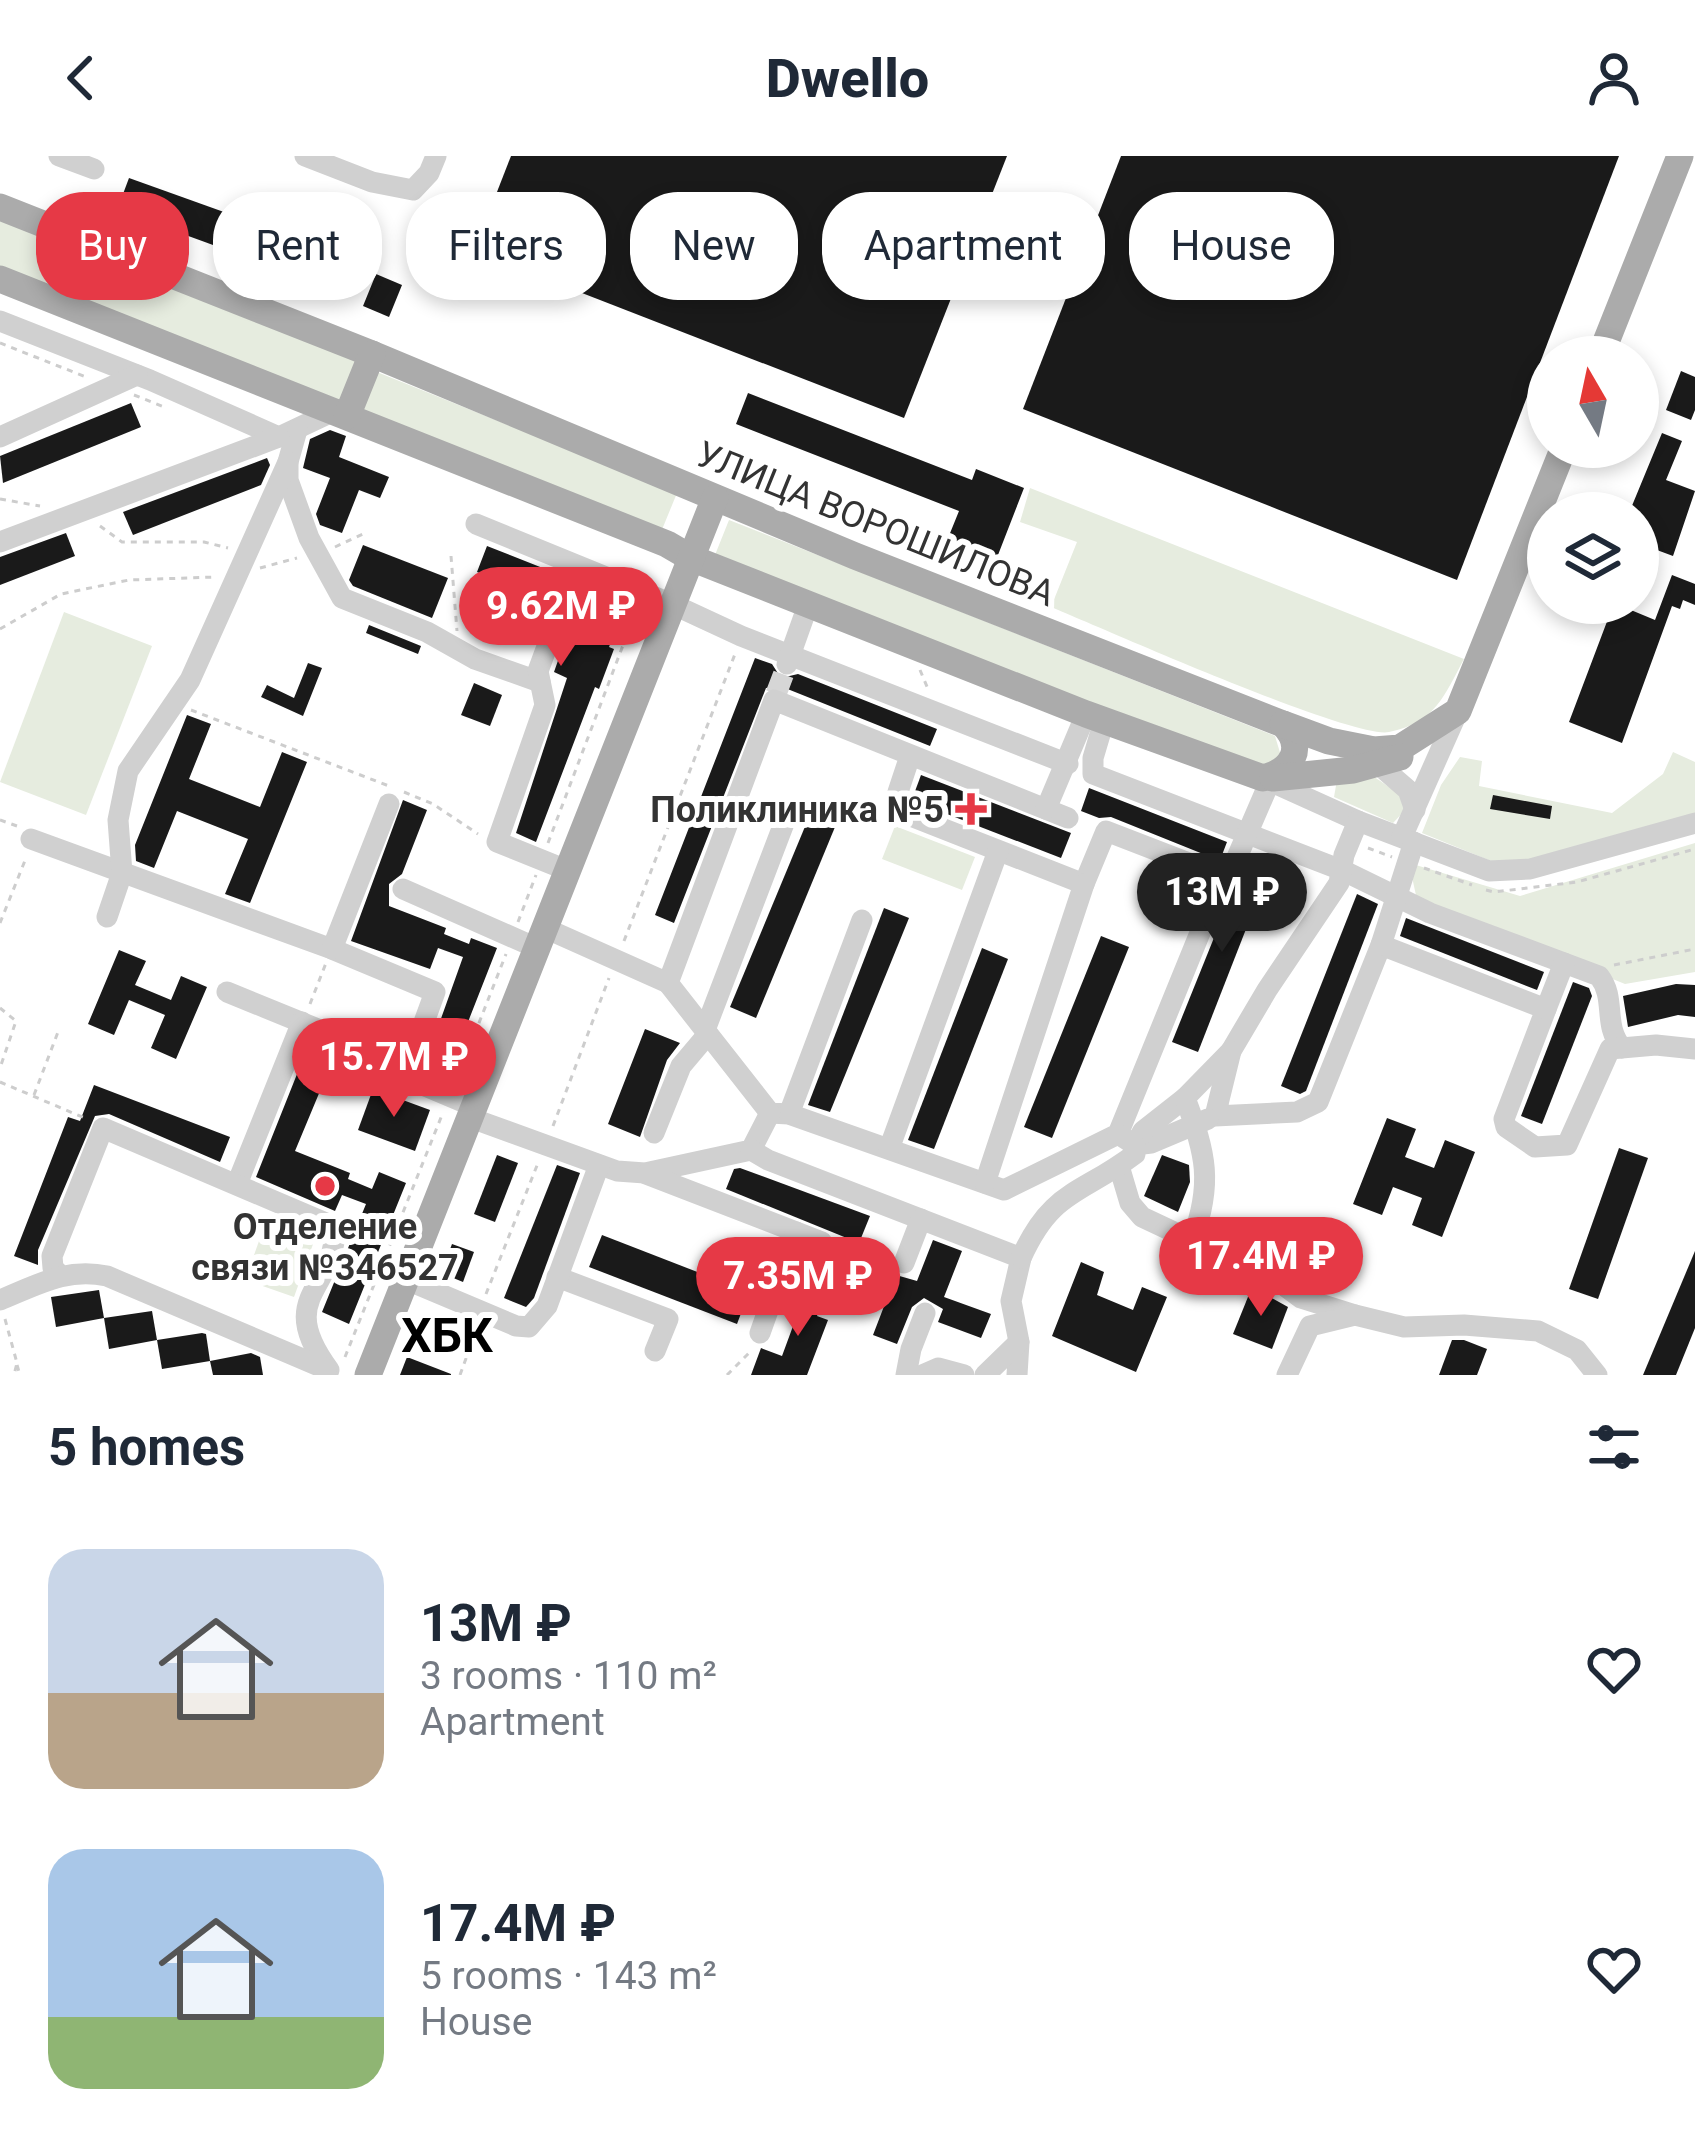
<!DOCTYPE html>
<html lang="en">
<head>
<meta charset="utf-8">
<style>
  :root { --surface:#fff; --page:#f2f2f3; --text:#1f2937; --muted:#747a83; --accent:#e63946 }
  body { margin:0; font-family:Roboto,sans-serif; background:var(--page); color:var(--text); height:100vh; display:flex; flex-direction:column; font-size:45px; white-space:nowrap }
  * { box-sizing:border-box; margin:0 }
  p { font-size:39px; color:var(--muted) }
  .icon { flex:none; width:66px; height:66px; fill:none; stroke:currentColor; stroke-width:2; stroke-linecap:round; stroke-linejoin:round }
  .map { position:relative; height:1219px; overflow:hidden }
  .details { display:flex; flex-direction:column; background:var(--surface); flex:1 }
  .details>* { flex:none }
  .banner { position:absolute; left:36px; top:36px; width:1623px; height:108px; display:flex; gap:24px }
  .needle { width:78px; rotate:351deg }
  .fabs { position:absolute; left:1527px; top:180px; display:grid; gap:24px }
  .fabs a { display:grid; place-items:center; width:132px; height:132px; border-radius:50%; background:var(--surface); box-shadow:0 6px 18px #0003; font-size:60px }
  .price { position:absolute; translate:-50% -102px; padding:0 27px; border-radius:42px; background:var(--accent); color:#fff; font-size:39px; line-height:78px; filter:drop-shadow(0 3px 6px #0008) }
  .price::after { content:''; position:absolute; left:50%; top:72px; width:36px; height:27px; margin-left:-18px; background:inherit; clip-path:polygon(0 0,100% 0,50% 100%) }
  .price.current { background:#222; color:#fff }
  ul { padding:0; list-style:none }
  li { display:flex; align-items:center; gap:36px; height:300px; padding:0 48px }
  li span { display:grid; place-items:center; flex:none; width:336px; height:240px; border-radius:36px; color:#555 }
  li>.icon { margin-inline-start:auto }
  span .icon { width:144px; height:144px; fill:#fffc; stroke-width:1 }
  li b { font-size:51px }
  h2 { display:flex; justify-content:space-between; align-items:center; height:144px; padding:0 48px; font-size:51px }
  .pill { padding:0 42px; border-radius:48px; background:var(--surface); box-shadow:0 6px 18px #0003; font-size:42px; line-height:108px }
  .pill.current { background:var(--accent); color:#fff }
  header { display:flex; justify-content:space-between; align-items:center; height:156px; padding:0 48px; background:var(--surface); font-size:54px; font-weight:800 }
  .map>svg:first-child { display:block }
</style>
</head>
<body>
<header><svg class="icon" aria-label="back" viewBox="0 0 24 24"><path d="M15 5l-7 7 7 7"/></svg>Dwello<svg class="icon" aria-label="person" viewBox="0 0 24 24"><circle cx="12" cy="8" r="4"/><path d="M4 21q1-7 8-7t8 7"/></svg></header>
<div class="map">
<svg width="1695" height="1219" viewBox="0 0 1695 1219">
  <rect width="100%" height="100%" fill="#fff"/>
  <!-- green -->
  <g fill="#e6ecdf">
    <polygon points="0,51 372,198 347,260 0,123"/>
    <polygon points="377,216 677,337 661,376 361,255"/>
    <path d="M1030 332 1464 503C1444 540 1435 567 1389 576 1353 584 1102 472 1051 451L1077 386 1020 366Z"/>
    <polygon points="729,364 1275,580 1281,600 1261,616 715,399"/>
    <polygon points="64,456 152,490 86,659 0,626"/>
    <polygon points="1673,596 1695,606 1695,657 1532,708 1491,705 1422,677 1441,629 1460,601 1482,605 1479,630 1612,657 1663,618"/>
    <polygon points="1373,620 1399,638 1407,652 1393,667 1334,641 1337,624"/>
    <polygon points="895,670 975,701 962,734 882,703"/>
    <polygon points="1695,687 1695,816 1625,828 1417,744 1409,707 1520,740"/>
    <polygon points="268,1060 317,1077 294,1141 245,1124"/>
  </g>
  <!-- building -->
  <g fill="#1a1a1a">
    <polygon points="511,0 1007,0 904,262 474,95"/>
    <polygon points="1121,0 1619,0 1457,424 1023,253"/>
    <polygon points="129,22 344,99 331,132 117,54"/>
    <polygon points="376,118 402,129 389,161 363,150"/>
    <polygon points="1681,215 1695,221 1695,254 1691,264 1666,254"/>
    <polygon points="748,237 972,324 976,313 1024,332 991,417 942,397 959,355 736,268"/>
    <polygon points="131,247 141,271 3,327 0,300"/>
    <polygon points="330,274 346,280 339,301 389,321 380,342 359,334 342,377 320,369 316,358 330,322 303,312 310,283"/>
    <polygon points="1662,277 1682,285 1666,324 1695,335 1673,400 1638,387 1638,357 1629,357"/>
    <polygon points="267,302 270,309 261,329 133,379 123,356"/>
    <polygon points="66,377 75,400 0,429 0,401"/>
    <polygon points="363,389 448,422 432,462 353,430 349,424"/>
    <polygon points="487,390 626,445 609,491 614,493 599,533 595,531 536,686 516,677 567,522 554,516 567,479 586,486 596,461 477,416"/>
    <polygon points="1672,419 1695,428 1695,449 1683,444 1680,453 1672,450 1622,587 1569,566 1614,447 1655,464"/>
    <polygon points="369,469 421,490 418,498 366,477"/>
    <polygon points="755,502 772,508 781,522 798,518 937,573 930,590 780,530 766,532 674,767 655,759"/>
    <polygon points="308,507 322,512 303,560 261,541 267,529 294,542"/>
    <polygon points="474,527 502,539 490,570 461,559"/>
    <polygon points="187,559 211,568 189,623 260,651 282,596 307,606 250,747 225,738 248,683 177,655 154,712 136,705 135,689"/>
    <polygon points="921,619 1071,677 1061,702 916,646 914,638"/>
    <polygon points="1089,632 1227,686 1222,699 1218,704 1111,661 1099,662 1081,655"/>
    <polygon points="1493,639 1552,650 1550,663 1490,653"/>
    <polygon points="403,644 427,654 402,718 389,728 389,750 446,772 444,778 469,788 471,782 497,792 446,922 423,913 463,801 438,792 430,813 351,785"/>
    <polygon points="809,661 835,671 756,862 730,851"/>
    <polygon points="1255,697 1273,704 1198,896 1172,886 1228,747"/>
    <polygon points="1357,738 1378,748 1306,935 1300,938 1281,930"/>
    <polygon points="884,752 909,762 830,956 808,949"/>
    <polygon points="1406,762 1544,816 1537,834 1400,780"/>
    <polygon points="1101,780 1129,791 1052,982 1024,971"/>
    <polygon points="982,792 1008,803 934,993 908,984"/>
    <polygon points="119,794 146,805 135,829 171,844 181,820 207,831 176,903 151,892 165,859 129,844 114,879 88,868"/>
    <polygon points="1573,826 1589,832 1592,840 1542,968 1521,960"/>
    <polygon points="1676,828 1695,829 1695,861 1678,859 1628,871 1623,840"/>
    <polygon points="645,873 680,887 667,904 640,981 608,968"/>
    <polygon points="309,888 335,899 295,995 350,1017 348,1023 372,1033 379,1016 406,1027 349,1168 322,1156 366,1048 342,1039 335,1055 256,1021"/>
    <polygon points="94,929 230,981 220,1006 109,958 95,960 38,1094 38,1109 14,1100 68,961 80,965"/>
    <polygon points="373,933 430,954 415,995 358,974"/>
    <polygon points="1387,962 1416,973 1405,1001 1434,1012 1445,984 1475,996 1442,1081 1412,1069 1422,1042 1393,1031 1382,1059 1353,1048"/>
    <polygon points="1619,992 1648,1002 1598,1143 1569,1133"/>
    <polygon points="497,999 518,1007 495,1066 474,1058"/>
    <polygon points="1162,999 1189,1009 1190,1026 1178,1056 1144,1040"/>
    <polygon points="557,1009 580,1017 534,1142 526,1151 504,1142"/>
    <polygon points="740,1012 870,1060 859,1087 726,1033 734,1013"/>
    <polygon points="602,1079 749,1136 737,1168 589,1111"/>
    <polygon points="933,1084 962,1095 944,1141 991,1158 981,1182 938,1166 943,1153 924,1142 912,1151 897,1188 873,1179 896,1119 917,1125"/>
    <polygon points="452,1088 474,1096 463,1126 441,1117"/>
    <polygon points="1695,1095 1695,1172 1676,1219 1643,1219"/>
    <polygon points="1081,1106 1104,1116 1097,1139 1133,1154 1142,1131 1167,1141 1136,1216 1052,1180"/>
    <polygon points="810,1124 828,1131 817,1160 828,1164 807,1219 751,1219 761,1192 782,1200"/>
    <polygon points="1252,1131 1288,1151 1272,1193 1233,1178"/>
    <polygon points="99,1134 104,1162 56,1171 51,1141"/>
    <polygon points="152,1155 157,1184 109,1193 104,1162"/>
    <polygon points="202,1177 206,1178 210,1205 162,1213 157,1184"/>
    <polygon points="1452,1184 1464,1184 1487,1193 1477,1219 1439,1219"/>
    <polygon points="251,1197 260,1201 263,1219 213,1219 210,1205"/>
    <polygon points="407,1201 451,1218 451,1219 400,1219"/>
  </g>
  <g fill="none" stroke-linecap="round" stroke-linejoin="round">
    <!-- minor-tunnel -->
    <polyline stroke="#d6d6d6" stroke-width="21" stroke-dasharray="21 10" stroke-linecap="butt" points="776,538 787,509"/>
    <!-- path -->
    <g stroke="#cdcdcd" stroke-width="3" stroke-dasharray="6 6" stroke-linecap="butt">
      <polyline points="0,187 86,221"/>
      <polyline points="134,239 164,251"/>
      <polyline points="0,343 40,350"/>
      <polyline points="100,370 122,386 204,386 228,392"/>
      <polyline points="335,391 363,378"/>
      <polyline points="451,400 457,475"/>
      <polyline points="260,412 297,402"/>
      <polyline points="0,473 61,438 129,424 215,421"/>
      <polyline points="920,514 928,533"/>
      <polyline points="191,554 389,630"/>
      <polyline points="404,636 433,648 478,678"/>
      <polyline points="0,664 17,670"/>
      <polyline points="548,687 636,455"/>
      <polyline points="1368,692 1392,701"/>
      <polyline points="1424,712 1472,729"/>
      <polyline points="1486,734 1494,736 1577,726 1695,693"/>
      <polyline points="518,766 536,719"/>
      <polyline points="0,767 26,702"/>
      <polyline points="624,785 735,498"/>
      <polyline points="1614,809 1695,793"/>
      <polyline points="310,848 326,807"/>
      <polyline points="0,852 16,865 0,912"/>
      <polyline points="457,923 506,798"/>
      <polyline points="0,926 87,963"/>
      <polyline points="34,939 58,876"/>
      <polyline points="553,970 609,822"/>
      <polyline points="486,1138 538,1007"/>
      <polyline points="5,1163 17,1207 14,1219"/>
      <polyline points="345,1201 442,959"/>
      <polyline points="17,1209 20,1219"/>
      <polyline points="460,1219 476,1175"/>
      <polyline points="727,1219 751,1195"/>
    </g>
    <!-- minor -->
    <g stroke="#d0d0d0" stroke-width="21">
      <polyline points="59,0 94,13"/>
      <polyline points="305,0 372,26 413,34 429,17 436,0"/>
      <polyline points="0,165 150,224 279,281 334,255"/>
      <polyline points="297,274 288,306 288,324 309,382 342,442 427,476 475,503 540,526"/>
      <polyline points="0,281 137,219"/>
      <polyline points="476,368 672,448 741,480 1068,608"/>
      <polyline points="0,386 279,281"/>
      <polyline points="555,469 538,515 545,549 497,686 569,715"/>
      <polyline points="787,508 808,449"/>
      <path d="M1104 565 1093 602V618L1344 715 1430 757 1599 820C1617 843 1602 868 1622 892"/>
      <polyline points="910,600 898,636 903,657 1084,728 1106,675 1207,714 1215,740 1118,978 1004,1034 789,958 770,957 668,827 774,544 1068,662"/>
      <polyline points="1371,602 1408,634 1415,654"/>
      <polyline points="1263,622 1358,665 1489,715 1530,713 1695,667"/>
      <polyline points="1046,653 1086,558"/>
      <polyline points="1358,665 1344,699 1339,727 1267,834 1231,895 1215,960 1297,956 1318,946 1381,789 1546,853 1504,963 1506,971 1535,991 1567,989 1610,893 1656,889 1695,893"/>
      <polyline points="1402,681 1458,555"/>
      <polyline points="31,683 332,793 435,836 404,921 475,951"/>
      <polyline points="403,733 539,793"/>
      <polyline points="1215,740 1235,706 1270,625"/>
      <polyline points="107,761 122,717 118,664 128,615 190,524 288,306"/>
      <polyline points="547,773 668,827"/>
      <polyline points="1381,789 1414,686"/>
      <polyline points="332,793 389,648"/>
      <polyline points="227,836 352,887 404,921"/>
      <polyline points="1546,853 1564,807"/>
      <polyline points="705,874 786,662"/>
      <polyline points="789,958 862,764"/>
      <polyline points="471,962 617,1015 645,1017 751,994 770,957"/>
      <polyline points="654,977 681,910 708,878"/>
      <polyline points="1135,989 1151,987 1208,963"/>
      <polyline points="1135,989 1143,975 1185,942"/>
      <polyline points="889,993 998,695"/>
      <polyline points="751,994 768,1004 1021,1102 1011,1145 1019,1186 1017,1219"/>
      <polyline points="1119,1010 1130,1047 1142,1061 1278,1125 1301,1142 1355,1159"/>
      <polyline points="646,1018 822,1086"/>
      <polyline points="985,1027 1084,728"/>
      <polyline points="237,1028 302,866"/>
      <path d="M1192 1084C1213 1028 1206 997 1185 942L1231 895"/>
      <path d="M1021 1102C1052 1033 1081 1039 1135 998V989L1118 978"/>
      <polyline points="904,1107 921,1063"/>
      <path d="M60 1119 53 1112 52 1100 103 972 335 1071C336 1135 274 1139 329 1214"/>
      <polyline points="557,1121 668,1163 655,1195"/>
      <polyline points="407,1124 516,1170 529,1171 547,1150 599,1009"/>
      <path d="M0 1144C37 1129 67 1111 107 1120L326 1213"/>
      <polyline points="760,1177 796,1076"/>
      <polyline points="906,1219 911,1193 925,1157"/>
      <polyline points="922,1219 938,1212 964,1219"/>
      <polyline points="985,1219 1019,1186"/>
      <polyline points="1287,1219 1310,1170 1355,1159 1404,1171 1464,1169 1538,1175 1577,1194 1597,1219"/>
    </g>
    <!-- major -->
    <g stroke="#ababab" stroke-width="27">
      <path d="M0 51 372 198 855 400 1283 568C1307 592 1291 615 1263 622L1086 558 691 402 667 388 0 123"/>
      <polyline points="1600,201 1680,0"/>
      <polyline points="347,260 372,198"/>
      <polyline points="1283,568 1329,585 1374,594 1400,592 1458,555 1564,291"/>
      <polyline points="1273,622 1353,614 1400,601"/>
      <polyline points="368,1219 715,342"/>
    </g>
  </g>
  <!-- markers -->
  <g fill="#e63946" stroke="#fff" stroke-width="4.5">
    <path d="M965 635h12v12h12v12h-12v12h-12v-12h-12v-12h12z"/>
    <circle cx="325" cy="1030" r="12"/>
  </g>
  <g text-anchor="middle" stroke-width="12" stroke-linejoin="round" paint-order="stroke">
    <!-- street labels -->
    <g font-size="36" fill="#333" stroke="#fff">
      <text transform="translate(876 367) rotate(22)" y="13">УЛИЦА ВОРОШИЛОВА</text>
    </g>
    <!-- poi labels -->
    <g font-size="36" font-weight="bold" fill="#333" stroke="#fff" text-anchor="end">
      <text x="944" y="666">Поликлиника №5</text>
      <text x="325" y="1083" text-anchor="middle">Отделение<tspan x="325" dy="41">связи №346527</tspan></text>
    </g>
    <!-- district labels -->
    <g font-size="48" font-weight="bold" fill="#000" stroke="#fff">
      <text x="447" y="1196">ХБК</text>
    </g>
  </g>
</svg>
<div class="fabs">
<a><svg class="needle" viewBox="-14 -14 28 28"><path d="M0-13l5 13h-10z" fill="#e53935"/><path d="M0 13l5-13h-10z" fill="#747a83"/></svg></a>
<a><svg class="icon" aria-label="layers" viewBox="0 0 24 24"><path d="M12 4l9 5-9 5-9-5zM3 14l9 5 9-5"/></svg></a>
</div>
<b class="price" style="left:561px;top:513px">9.62M ₽</b>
<b class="price current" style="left:1222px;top:799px">13M ₽</b>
<b class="price" style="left:394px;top:964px">15.7M ₽</b>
<b class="price" style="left:1261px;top:1163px">17.4M ₽</b>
<b class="price" style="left:798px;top:1183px">7.35M ₽</b>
<div class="banner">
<a class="pill current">Buy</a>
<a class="pill">Rent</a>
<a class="pill">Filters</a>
<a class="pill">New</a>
<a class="pill">Apartment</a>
<a class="pill">House</a>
</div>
</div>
<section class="details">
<h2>5 homes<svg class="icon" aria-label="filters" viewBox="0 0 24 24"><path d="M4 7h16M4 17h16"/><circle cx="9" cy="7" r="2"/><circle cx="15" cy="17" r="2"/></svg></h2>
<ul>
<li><span style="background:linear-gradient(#c9d6e8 60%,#b9a48a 0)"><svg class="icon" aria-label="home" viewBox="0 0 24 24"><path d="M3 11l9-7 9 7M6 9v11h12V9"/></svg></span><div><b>13M ₽</b><p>3 rooms · 110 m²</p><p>Apartment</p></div><svg class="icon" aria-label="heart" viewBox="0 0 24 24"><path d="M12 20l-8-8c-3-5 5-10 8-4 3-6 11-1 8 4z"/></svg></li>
<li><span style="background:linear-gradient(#a9c7e8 70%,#8fb573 0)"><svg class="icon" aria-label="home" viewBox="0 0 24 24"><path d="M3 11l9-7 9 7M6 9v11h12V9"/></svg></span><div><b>17.4M ₽</b><p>5 rooms · 143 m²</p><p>House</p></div><svg class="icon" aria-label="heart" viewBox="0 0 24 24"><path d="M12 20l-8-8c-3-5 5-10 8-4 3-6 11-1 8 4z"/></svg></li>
</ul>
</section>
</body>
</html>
